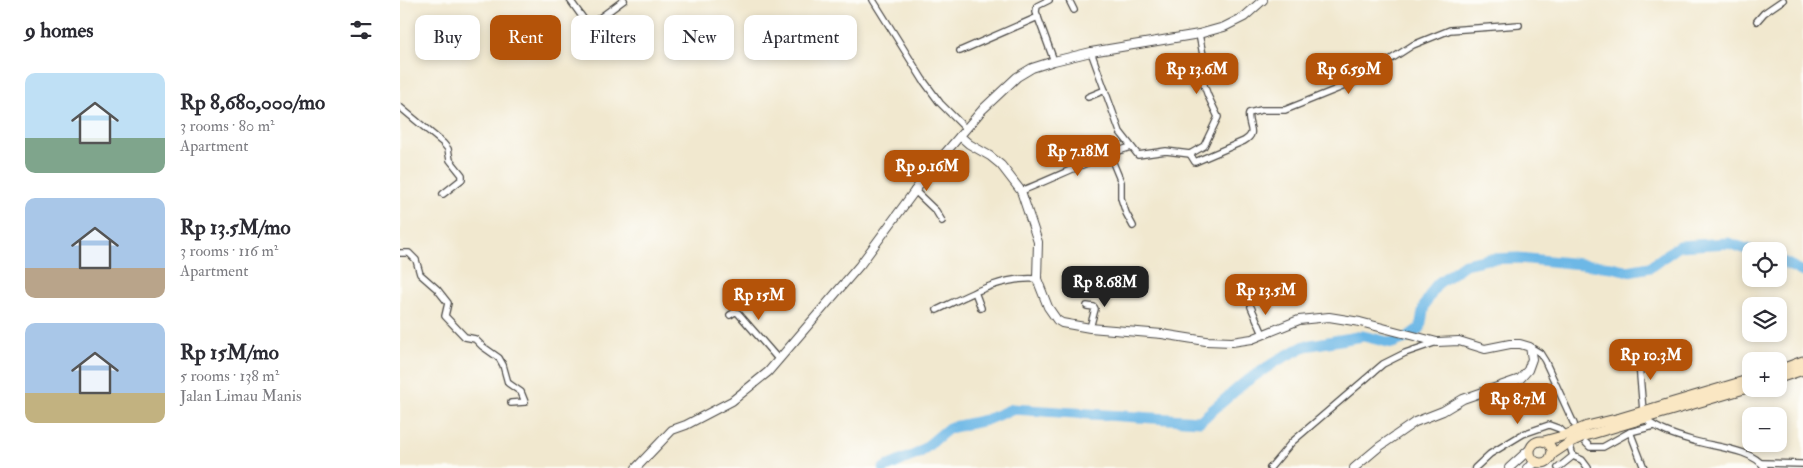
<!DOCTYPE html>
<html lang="en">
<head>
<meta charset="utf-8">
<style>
  :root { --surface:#fff; --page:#f2f2f3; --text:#2b2b33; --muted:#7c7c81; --accent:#b45309 }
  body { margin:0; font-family:"IM FELL Double Pica",serif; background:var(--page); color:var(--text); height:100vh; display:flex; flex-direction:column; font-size:19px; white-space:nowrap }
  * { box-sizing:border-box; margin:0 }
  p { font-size:16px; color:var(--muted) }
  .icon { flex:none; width:28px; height:28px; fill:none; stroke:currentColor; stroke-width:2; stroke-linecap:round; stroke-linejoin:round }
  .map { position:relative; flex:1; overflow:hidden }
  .side { display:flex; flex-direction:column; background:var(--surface); width:400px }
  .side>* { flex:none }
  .hud { position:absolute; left:15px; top:15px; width:475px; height:45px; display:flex; gap:10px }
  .buttons { position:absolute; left:1342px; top:242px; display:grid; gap:10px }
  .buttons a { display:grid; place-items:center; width:45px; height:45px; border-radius:10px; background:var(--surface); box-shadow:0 2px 8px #0003; font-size:25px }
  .price { position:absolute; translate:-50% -42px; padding:0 11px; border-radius:10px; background:var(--accent); color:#fff; font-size:16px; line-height:32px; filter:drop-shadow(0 1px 2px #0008) }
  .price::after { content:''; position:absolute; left:50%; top:30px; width:15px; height:11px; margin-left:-8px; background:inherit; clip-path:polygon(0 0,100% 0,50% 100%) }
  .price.on { background:#222; color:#fff }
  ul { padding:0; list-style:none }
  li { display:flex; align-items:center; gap:15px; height:125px; padding:0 25px }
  li span { display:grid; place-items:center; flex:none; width:140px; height:100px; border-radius:10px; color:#555 }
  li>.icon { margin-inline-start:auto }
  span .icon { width:60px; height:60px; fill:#fffc; stroke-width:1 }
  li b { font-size:21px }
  h2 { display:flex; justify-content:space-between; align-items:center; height:60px; padding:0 25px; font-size:21px }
  .tag { padding:0 18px; border-radius:10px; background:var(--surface); box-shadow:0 2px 8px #0003; font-size:18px; line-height:45px }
  .tag.on { background:var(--accent); color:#fff }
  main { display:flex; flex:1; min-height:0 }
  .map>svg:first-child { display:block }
</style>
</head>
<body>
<main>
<section class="side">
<h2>9 homes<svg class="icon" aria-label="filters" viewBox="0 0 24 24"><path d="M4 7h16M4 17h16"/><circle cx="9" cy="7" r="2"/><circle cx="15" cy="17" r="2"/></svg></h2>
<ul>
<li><span style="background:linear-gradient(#bfe0f5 65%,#7fa58c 0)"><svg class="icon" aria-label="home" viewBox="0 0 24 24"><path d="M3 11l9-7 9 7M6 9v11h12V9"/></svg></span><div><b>Rp 8,680,000/mo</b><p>3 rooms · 80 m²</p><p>Apartment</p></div></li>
<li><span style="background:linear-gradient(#a9c7e8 70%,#b9a48a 0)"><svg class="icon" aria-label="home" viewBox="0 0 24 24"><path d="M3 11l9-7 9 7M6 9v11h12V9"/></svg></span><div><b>Rp 13.5M/mo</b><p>3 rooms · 116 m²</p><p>Apartment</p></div></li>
<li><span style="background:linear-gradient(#a9c7e8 70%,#c2b280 0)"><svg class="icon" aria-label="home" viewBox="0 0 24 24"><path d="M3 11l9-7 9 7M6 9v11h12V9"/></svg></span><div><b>Rp 15M/mo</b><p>5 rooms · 138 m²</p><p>Jalan Limau Manis</p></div></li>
</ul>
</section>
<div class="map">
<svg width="1403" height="468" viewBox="0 0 1403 468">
  <rect width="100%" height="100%" fill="#fdfcf7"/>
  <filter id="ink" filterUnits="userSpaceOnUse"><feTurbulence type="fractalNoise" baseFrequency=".02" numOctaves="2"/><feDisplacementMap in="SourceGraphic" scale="10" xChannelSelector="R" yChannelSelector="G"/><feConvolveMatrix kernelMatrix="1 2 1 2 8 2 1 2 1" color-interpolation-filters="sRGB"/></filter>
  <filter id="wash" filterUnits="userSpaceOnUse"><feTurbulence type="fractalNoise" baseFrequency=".0096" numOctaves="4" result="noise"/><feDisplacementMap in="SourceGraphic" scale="20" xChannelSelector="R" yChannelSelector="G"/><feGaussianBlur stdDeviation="1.12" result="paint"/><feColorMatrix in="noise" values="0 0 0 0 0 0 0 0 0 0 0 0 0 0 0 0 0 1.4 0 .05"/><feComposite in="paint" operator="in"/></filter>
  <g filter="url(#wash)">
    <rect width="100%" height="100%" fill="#f1e8cf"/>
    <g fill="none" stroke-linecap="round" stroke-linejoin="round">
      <!-- river -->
      <g stroke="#6db8e6" stroke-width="11">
        <polyline points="1379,260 1403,272"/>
        <polyline points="484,468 519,453 549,428 586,420 612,409 800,421 844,383 878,360 905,346 963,336 992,343 1008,337 1020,328 1024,306 1037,284 1065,264 1088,259 1118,258 1212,267 1228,271 1250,267 1279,246 1328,243 1353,251"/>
      </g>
    </g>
  </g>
  <g filter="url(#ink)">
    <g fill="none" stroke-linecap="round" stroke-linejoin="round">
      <!-- minor casing -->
      <g stroke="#494744" stroke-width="8">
        <g id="minor">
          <polyline points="170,0 206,50"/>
          <polyline points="473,0 523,80 540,103 566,129"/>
          <polyline points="649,0 637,6 636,12 654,61"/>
          <polyline points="669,0 674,10"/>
          <polyline points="1357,21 1364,13 1383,0"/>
          <polyline points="190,25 224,0"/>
          <polyline points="560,51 638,17"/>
          <polyline points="691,52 720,132 738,155 766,151 790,154 804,146 818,117 808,96 800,74 803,55 799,34"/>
          <polyline points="688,97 705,90"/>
          <polyline points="0,107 43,143 48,149 50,160 62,175 62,179 43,194"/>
          <polyline points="709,153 721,182 721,198 726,213 733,226"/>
          <path d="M790 154 795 162 844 141C859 132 846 126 849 113L861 110H885L900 104 957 81 1013 45 1050 30 1119 25"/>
          <polyline points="514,190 536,211 542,221"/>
          <path d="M621 191C658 177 692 158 731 147"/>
          <polyline points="0,253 9,253 16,260 20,274 37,289 48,303 45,316 65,337 75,339 82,346 99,358 103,365 108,383 121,392 125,402 111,403"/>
          <polyline points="575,292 581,308"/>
          <polyline points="687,306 694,307 695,309 690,328"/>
          <polyline points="851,307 863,334"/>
          <path d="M537 310C568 295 602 276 637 279"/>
          <polyline points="330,315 335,312 338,313 379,360"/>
          <polyline points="1130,347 1140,353 1145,361 1174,424"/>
          <polyline points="1238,352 1243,411"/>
          <path d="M1245 419C1259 431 1277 436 1294 441 1314 447 1353 449 1365 468"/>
          <polyline points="1230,432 1244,468"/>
          <polyline points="1186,443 1190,447 1203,447 1230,432 1254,426"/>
          <polyline points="1173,456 1182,460 1188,468"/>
          <polyline points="1362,463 1403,464"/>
          <polyline points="870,468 892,442 983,364 1005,353 1037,342"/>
          <polyline points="1075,468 1090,454 1123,434 1149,425 1160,429 1166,435"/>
          <polyline points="1158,468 1173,456 1169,443"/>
        </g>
      </g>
      <!-- tertiary casing -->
      <g stroke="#494744" stroke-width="10">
        <g id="tertiary">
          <polyline points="560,136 569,144 590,156 601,165 621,191 638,242 637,279 648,307 657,320 662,323 690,328 762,334 806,341 832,342 852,339 899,320 929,317 960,322 1037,342 1059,341 1085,349 1110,344 1120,344 1130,347 1132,359 1128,370 1120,379 1063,399 1043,411 1015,422 979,447 954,468"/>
          <polyline points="236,468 272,430 286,425 332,401 368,372 460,265 528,173 583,109 617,77 632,68 654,61 691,52 799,34 824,27 844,17 863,0"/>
          <polyline points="1109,468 1130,449"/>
          <polyline points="1127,468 1137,462"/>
        </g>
      </g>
      <!-- secondary casing -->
      <g stroke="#494744" stroke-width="11">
        <g id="secondary">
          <polyline points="1379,370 1403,361"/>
          <polyline points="1379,378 1403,370"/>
          <polyline points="1144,441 1166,435 1187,426 1220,418 1351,379"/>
          <circle cx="1141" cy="452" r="11"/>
          <polyline points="1151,455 1169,443 1182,437 1351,387"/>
        </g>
      </g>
      <!-- minor -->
      <use href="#minor" stroke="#fff" stroke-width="5.5"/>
      <!-- tertiary -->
      <use href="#tertiary" stroke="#fff" stroke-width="8"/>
      <!-- secondary -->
      <use href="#secondary" stroke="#fae7c3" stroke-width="9"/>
    </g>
  </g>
</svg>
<div class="buttons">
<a><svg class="icon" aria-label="locate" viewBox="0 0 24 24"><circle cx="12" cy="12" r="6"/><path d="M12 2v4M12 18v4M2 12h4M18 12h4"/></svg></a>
<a><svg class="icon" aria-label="layers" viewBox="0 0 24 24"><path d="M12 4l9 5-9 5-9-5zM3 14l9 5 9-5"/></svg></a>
<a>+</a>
<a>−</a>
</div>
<b class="price" style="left:797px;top:95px">Rp 13.6M</b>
<b class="price" style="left:949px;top:95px">Rp 6.59M</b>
<b class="price" style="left:678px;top:177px">Rp 7.18M</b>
<b class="price" style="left:527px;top:192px">Rp 9.16M</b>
<b class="price on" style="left:705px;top:308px">Rp 8.68M</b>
<b class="price" style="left:866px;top:316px">Rp 13.5M</b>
<b class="price" style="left:359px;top:321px">Rp 15M</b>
<b class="price" style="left:1251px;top:381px">Rp 10.3M</b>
<b class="price" style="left:1118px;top:425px">Rp 8.7M</b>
<div class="hud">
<a class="tag">Buy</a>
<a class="tag on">Rent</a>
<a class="tag">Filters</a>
<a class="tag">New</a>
<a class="tag">Apartment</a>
</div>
</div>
</main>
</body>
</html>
